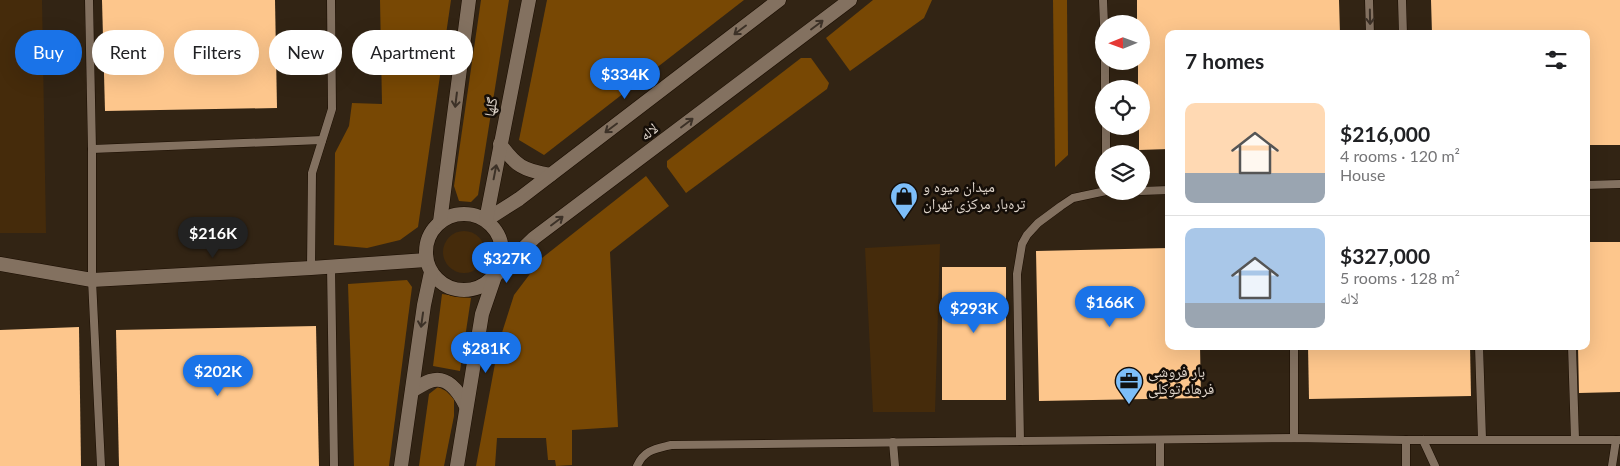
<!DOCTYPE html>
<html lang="en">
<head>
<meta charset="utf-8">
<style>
  :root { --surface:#fff; --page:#f6f6f6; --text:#202124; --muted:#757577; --line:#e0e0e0; --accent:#1a73e8 }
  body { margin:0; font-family:Lato,"Noto Naskh Arabic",sans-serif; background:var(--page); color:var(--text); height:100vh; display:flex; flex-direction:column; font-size:19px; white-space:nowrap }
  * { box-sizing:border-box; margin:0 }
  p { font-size:16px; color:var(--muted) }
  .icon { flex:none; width:28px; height:28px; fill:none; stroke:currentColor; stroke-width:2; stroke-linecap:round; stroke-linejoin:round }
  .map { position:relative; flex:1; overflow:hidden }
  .drawer { position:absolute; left:1165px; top:30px; width:425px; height:320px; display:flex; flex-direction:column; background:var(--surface); border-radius:10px; box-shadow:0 5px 20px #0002 }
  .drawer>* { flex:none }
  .banner { position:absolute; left:15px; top:30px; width:475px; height:45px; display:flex; gap:10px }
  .needle { width:32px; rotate:269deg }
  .buttons { position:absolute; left:1095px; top:15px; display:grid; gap:10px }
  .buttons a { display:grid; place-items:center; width:55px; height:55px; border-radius:50%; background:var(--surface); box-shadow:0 5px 20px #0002; font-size:25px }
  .price { position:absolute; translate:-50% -42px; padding:0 11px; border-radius:18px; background:var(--accent); color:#fff; font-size:16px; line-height:32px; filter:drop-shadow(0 1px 2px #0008) }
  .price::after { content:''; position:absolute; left:50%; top:30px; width:15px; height:11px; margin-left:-8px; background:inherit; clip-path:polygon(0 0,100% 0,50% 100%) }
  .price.current { background:#222; color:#fff }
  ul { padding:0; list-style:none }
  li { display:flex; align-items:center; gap:15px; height:125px; padding:0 20px }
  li+li { border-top:1px solid var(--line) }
  li span { display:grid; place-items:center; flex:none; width:140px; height:100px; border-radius:10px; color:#555 }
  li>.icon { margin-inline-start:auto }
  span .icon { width:60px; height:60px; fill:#fffc; stroke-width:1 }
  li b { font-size:21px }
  h2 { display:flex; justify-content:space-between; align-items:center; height:60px; padding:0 20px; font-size:21px }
  .pill { padding:0 18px; border-radius:22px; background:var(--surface); box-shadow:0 5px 20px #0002; font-size:18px; line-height:45px }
  .pill.current { background:var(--accent); color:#fff }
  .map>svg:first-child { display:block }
</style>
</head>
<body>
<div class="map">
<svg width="1620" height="466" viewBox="0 0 1620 466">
  <rect width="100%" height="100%" fill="#322414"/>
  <!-- green -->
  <g fill="#452b0b">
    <polygon points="0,0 42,0 46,233 0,233"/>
    <circle cx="464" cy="252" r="21"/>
    <polygon points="940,244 935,412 873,412 865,248"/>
  </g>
  <!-- forest -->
  <g fill="#784804">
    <polygon points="380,0 451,0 418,227 400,240 367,248 334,245 335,153 349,126 352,103 382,104"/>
    <polygon points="481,0 509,0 478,195 471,202 459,201 454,186"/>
    <polygon points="547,0 744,0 544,155 519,140"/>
    <polygon points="873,0 932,0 924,18 850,71 826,38"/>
    <polygon points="1053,0 1067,0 1068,155 1055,167"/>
    <polygon points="801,58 811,58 829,83 827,89 686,193 667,167 667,161"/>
    <polygon points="646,176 669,206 610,252 618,427 572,430 572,465 556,466 555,460 548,460 546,438 497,438 495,466 476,466 499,342 514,295 542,258"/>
    <polygon points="407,280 412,287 389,466 354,466 348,284"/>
    <polygon points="442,294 471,298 460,371 433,366"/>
    <polygon points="438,387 446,391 454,399 454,416 444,466 419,466 429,394"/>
  </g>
  <!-- building -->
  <g fill="#fdc68c">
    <polygon points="102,0 275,0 277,108 105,111"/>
    <polygon points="1137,0 1339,0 1340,34 1169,34 1169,149 1139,150 1139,126 1141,126 1141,89 1138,89 1138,61 1141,61 1141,24 1137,24"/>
    <polygon points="1431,0 1620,0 1620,145 1586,145 1586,34 1432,34"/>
    <polygon points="1586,242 1620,242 1620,392 1579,393 1578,346 1586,346"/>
    <polygon points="1169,248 1169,346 1200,346 1201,398 1039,401 1036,251"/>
    <rect x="942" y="267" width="64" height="133"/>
    <polygon points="316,326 319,466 119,466 116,330"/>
    <polygon points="79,327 81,466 0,466 0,330"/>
    <polygon points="1308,346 1470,346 1471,396 1309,399"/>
  </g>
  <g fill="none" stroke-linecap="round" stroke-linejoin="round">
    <!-- service casing -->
    <g stroke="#1a0d01" stroke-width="9">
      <g id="service">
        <polyline points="89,0 92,149 92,280 101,466"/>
        <polyline points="1103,0 1104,24"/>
        <polyline points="1369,0 1370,34"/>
        <polyline points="1402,0 1403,34"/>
        <polyline points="1105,61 1105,89"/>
        <polyline points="1106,126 1106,154"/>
        <polyline points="92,149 322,140"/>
        <polyline points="1586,185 1620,184"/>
        <polyline points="1141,191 1169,190"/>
        <polyline points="331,266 334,466"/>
        <polyline points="311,268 312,173 332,109 331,0"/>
        <polyline points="1294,346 1294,438"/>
        <polyline points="1479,346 1482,439"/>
        <polyline points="1572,346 1575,439"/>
        <polyline points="1406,440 1406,466"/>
        <polyline points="1423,440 1435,466"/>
        <polyline points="1020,441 1294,438 1406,440 1620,440"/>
        <polyline points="893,442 895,466"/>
        <path d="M637 466C644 450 655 449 671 445L1020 441 1017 274 1022 244 1027 235 1038 223 1061 206 1073 198 1106 191"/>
        <polyline points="1160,466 1160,440"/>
        <polyline points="1612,466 1616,440"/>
      </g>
    </g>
    <!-- minor casing -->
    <g stroke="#1a0d01" stroke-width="15">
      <polyline id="minor" points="0,264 92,280 311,268 426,260"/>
    </g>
    <!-- tertiary casing -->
    <g stroke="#1a0d01" stroke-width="15">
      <g id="tertiary">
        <path d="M500 144C516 166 523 170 550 175"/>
        <circle cx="464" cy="252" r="38"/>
        <polyline points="486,220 519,199 779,0"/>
        <polyline points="486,220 529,0"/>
        <polyline points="440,222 469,0"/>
        <path d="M412 391C418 387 424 383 430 381 448 375 459 392 466 406"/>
        <polyline points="401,466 424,305 431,272"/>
        <polyline points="457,466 482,314 495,276 534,238 850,0"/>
      </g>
    </g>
    <!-- service -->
    <use href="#service" stroke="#837160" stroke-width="8"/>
    <!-- minor -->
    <use href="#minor" stroke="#837160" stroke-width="14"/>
    <!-- tertiary -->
    <use href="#tertiary" stroke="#837160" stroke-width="14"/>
  </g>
  <!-- one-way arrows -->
  <defs><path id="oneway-shaft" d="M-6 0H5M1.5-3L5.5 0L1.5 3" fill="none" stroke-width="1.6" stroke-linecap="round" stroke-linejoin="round" transform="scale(1.25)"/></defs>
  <g stroke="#3c3127">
    <use href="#oneway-shaft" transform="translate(1370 17) rotate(89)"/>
    <use href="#oneway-shaft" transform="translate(817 25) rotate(-37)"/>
    <use href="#oneway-shaft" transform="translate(740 30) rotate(143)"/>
    <use href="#oneway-shaft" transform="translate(456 100) rotate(97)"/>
    <use href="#oneway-shaft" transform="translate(687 123) rotate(-37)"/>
    <use href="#oneway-shaft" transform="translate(611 128) rotate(143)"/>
    <use href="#oneway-shaft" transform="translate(495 172) rotate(-79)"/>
    <use href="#oneway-shaft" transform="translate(557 221) rotate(-37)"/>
    <use href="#oneway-shaft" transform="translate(422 320) rotate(98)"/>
  </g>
  <!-- icons -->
  <defs>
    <g id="shop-pin" transform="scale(1.4375)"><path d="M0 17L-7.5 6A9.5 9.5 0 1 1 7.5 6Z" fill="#7dbef9" stroke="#150e08"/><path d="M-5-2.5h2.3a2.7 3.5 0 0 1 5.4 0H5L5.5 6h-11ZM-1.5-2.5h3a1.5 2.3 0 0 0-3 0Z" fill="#111"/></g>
    <g id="office-pin" transform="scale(1.4375)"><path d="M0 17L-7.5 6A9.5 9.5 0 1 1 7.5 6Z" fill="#7dbef9" stroke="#150e08"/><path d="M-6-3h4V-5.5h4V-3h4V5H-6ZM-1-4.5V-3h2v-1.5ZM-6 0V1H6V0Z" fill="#111"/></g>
  </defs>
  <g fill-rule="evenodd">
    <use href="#shop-pin" x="904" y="196"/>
    <use href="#office-pin" x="1129" y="381"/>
  </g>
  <g text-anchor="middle" stroke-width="5" stroke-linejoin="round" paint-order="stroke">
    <!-- street labels -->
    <g font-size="15" fill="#e0d6cc" stroke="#150e08">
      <text transform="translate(491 107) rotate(-79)" y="5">گلها</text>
      <text transform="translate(649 132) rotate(-37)" y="5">لاله</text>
    </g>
    <!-- poi labels -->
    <g font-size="15" fill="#e0d6cc" stroke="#150e08" text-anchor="start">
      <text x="923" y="192">میدان میوه و<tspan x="923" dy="17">تره‌بار مرکزی تهران</tspan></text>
      <text x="1148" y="377">بار فروشی<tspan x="1148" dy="17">فرهاد توکلی</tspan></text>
    </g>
  </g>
</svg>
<div class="buttons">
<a><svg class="needle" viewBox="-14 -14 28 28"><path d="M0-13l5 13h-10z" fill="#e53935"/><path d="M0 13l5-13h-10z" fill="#757577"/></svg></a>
<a><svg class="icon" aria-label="locate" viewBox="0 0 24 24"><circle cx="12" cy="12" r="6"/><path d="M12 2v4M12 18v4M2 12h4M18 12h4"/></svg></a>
<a><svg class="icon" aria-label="layers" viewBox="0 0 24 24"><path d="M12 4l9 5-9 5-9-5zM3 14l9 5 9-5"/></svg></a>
</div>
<b class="price" style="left:625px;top:100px">$334K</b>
<b class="price current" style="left:213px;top:259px">$216K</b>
<b class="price" style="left:507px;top:284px">$327K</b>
<b class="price" style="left:1110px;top:328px">$166K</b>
<b class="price" style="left:974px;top:334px">$293K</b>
<b class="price" style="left:486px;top:374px">$281K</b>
<b class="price" style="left:218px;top:397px">$202K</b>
<div class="banner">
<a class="pill current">Buy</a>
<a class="pill">Rent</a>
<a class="pill">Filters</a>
<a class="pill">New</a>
<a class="pill">Apartment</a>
</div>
<section class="drawer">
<h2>7 homes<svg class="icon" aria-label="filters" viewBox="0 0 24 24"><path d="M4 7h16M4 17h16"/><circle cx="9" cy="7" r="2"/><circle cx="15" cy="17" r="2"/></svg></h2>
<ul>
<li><span style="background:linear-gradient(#ffd9b3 70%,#9aa5b1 0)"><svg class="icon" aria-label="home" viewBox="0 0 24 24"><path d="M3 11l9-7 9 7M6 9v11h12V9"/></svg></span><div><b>$216,000</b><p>4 rooms · 120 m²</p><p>House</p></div></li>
<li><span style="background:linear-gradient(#a9c7e8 75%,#9aa5b1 0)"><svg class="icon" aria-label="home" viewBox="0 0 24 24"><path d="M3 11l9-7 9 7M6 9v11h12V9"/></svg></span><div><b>$327,000</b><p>5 rooms · 128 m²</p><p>لاله</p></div></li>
</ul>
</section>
</div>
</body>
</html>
